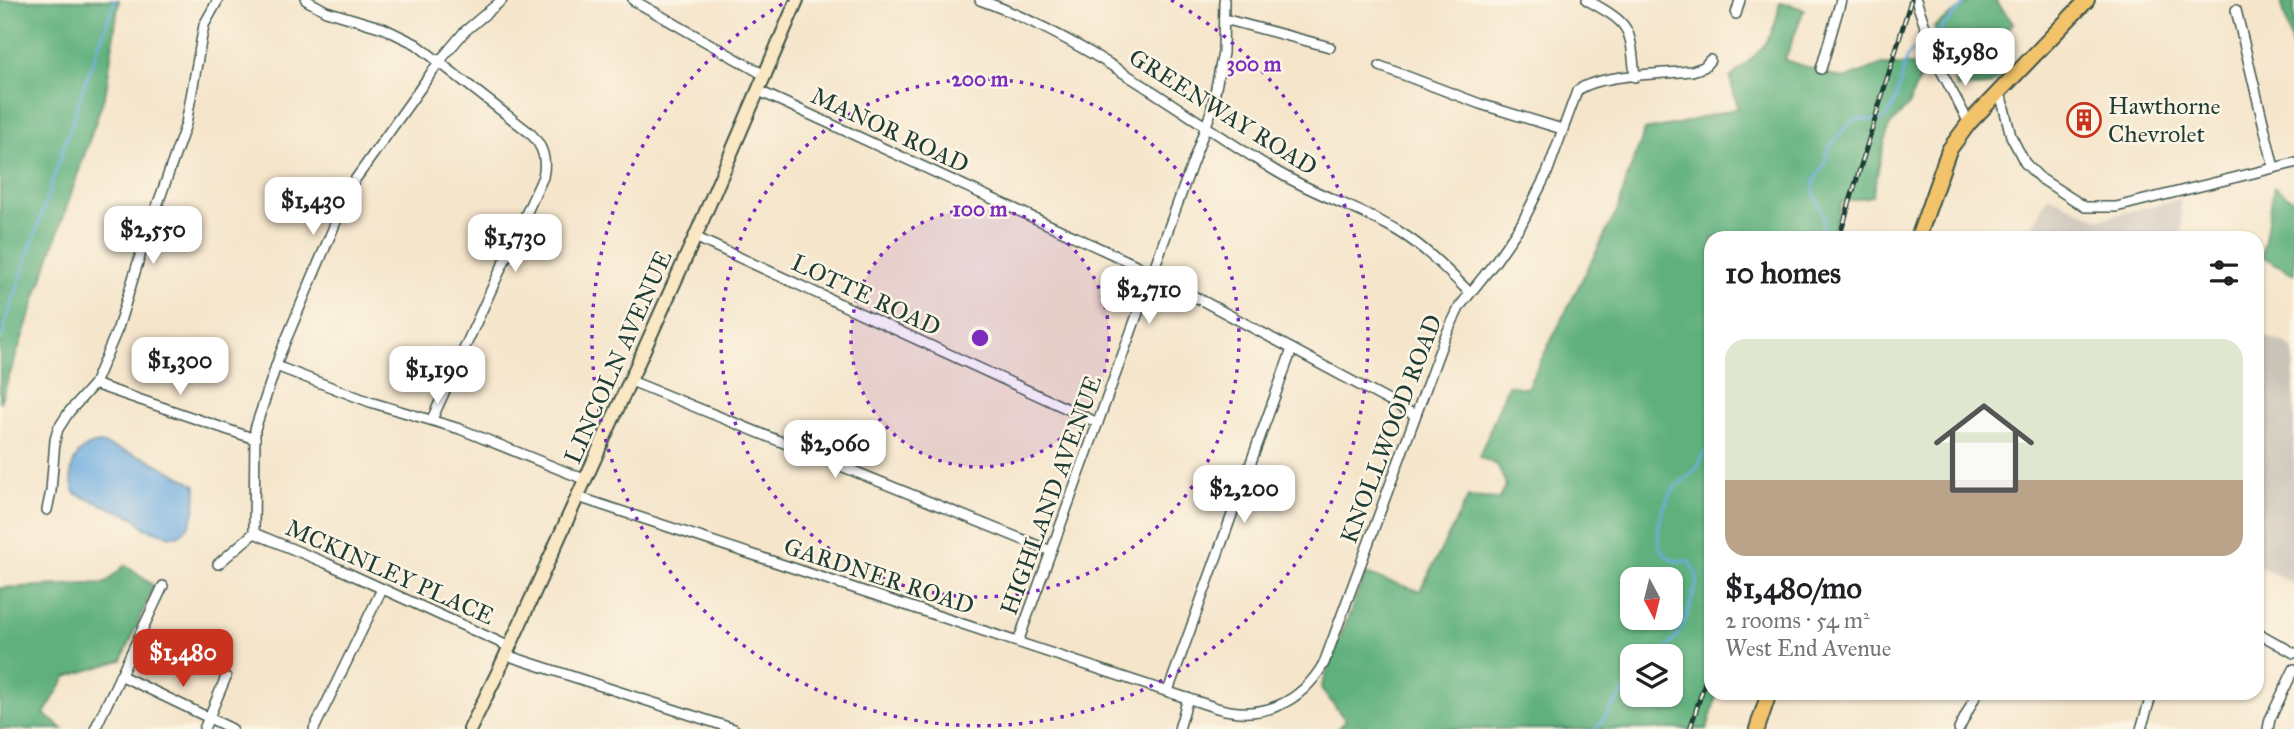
<!DOCTYPE html>
<html lang="en">
<head>
<meta charset="utf-8">
<style>
  :root { --surface:#fff; --page:#f6f6f6; --text:#202124; --muted:#757577; --line:#e0e0e0; --accent:#c8321e }
  body { margin:0; font-family:"IM FELL Great Primer",serif; background:var(--page); color:var(--text); height:100vh; display:flex; flex-direction:column; font-size:26px; white-space:nowrap }
  * { box-sizing:border-box; margin:0 }
  p { font-size:23px; color:var(--muted) }
  .icon { flex:none; width:38px; height:38px; fill:none; stroke:currentColor; stroke-width:2; stroke-linecap:round; stroke-linejoin:round }
  .map { position:relative; flex:1; overflow:hidden }
  .panel { position:absolute; left:1704px; top:231px; width:560px; height:469px; display:flex; flex-direction:column; background:var(--surface); border-radius:21px; box-shadow:0 2px 5px #0004 }
  .panel>* { flex:none }
  .needle { width:46px; rotate:173deg }
  .buttons { position:absolute; left:1620px; top:567px; display:grid; gap:14px }
  .buttons a { display:grid; place-items:center; width:63px; height:63px; border-radius:14px; background:var(--surface); box-shadow:0 2px 5px #0004; font-size:35px }
  .price { position:absolute; translate:-50% -60px; padding:0 16px; border-radius:14px; background:#fff; color:#222; font-size:23px; line-height:46px; filter:drop-shadow(0 2px 4px #0008) }
  .price::after { content:''; position:absolute; left:50%; top:42px; width:21px; height:16px; margin-left:-10px; background:inherit; clip-path:polygon(0 0,100% 0,50% 100%) }
  .price.selected { background:var(--accent); color:#fff }
  ul { padding:0; list-style:none }
  li { display:grid; align-content:center; gap:14px; height:371px; padding:0 21px }
  li+li { border-top:2px solid var(--line) }
  li span { display:grid; place-items:center; height:217px; border-radius:21px; color:#555 }
  li>.icon { margin-inline-start:auto }
  span .icon { width:126px; height:126px; fill:#fffc; stroke-width:1 }
  li b { font-size:30px }
  h2 { display:flex; justify-content:space-between; align-items:center; height:84px; padding:0 21px; font-size:30px }
  .map>svg:first-child { display:block }
</style>
</head>
<body>
<div class="map">
<svg width="2294" height="729" viewBox="0 0 2294 729">
  <rect width="100%" height="100%" fill="#fcf5e5"/>
  <filter id="ink" filterUnits="userSpaceOnUse"><feTurbulence type="fractalNoise" baseFrequency=".0143" numOctaves="2"/><feDisplacementMap in="SourceGraphic" scale="14" xChannelSelector="R" yChannelSelector="G"/><feConvolveMatrix kernelMatrix="1 2 1 2 8 2 1 2 1" color-interpolation-filters="sRGB"/></filter>
  <filter id="wash" filterUnits="userSpaceOnUse"><feTurbulence type="fractalNoise" baseFrequency=".00686" numOctaves="4" result="noise"/><feDisplacementMap in="SourceGraphic" scale="28" xChannelSelector="R" yChannelSelector="G"/><feGaussianBlur stdDeviation="1.57" result="paint"/><feColorMatrix in="noise" values="0 0 0 0 0 0 0 0 0 0 0 0 0 0 0 0 0 1.4 0 .05"/><feComposite in="paint" operator="in"/></filter>
  <g filter="url(#wash)">
    <rect width="100%" height="100%" fill="#f5e5cb"/>
    <!-- industrial -->
    <g fill="#cac3b8">
      <polygon points="2048,196 2099,219 2180,199 2182,238 2025,238"/>
      <polygon points="2258,335 2285,343 2294,350 2294,584 2258,566"/>
    </g>
    <!-- forest -->
    <g fill="#5eb07d" stroke="#3e7658" stroke-width="2" fill-rule="evenodd">
      <polygon points="0,0 119,0 106,91 0,403"/>
      <polygon points="1973,0 1995,0 2013,23 1982,56 2003,76 1988,86 1957,88 1934,27"/>
      <polygon points="2281,0 2294,0 2294,55"/>
      <path d="M1780 2 1804 9 1785 60 1844 79 1880 65H1925L1908 106 1888 128 1872 196 1842 202 1831 238H1712V693H1717L1707 729H1337L1346 721 1321 688 1365 574 1420 591 1468 497 1499 499 1506 484 1497 465 1479 457 1508 385 1527 388 1619 207 1627 178 1645 130 1682 123 1738 108 1730 78C1760 51 1774 43 1780 2ZM1633 579H1671V618H1633ZM1633 656H1671V695H1633Z"/>
      <polygon points="2274,187 2294,200 2294,274 2262,256"/>
      <polygon points="125,565 154,586 122,660 66,677 44,714 63,729 0,729 0,588 106,583"/>
    </g>
    <!-- water -->
    <path fill="#6fade1" stroke="#47758a" stroke-width="2" d="M100 443 148 459 196 485C196 502 196 526 178 536H170L145 528 134 517 76 494C65 472 74 446 100 443Z"/>
    <g fill="none" stroke-linecap="round" stroke-linejoin="round">
      <!-- stream -->
      <g stroke="#6fade1" stroke-width="2.5">
        <polyline points="1821,238 1824,217 1815,196 1813,184 1825,162 1829,147 1851,122 1859,119 1880,121 1886,117 1895,103 1907,57 1915,48 1941,29 1968,0"/>
        <polyline points="0,340 84,86 115,0"/>
        <path d="M1659 656C1688 628 1687 615 1698 578L1689 561C1684 561 1678 562 1673 560 1647 549 1661 509 1672 492 1678 482 1689 478 1696 469 1702 461 1702 453 1712 448"/>
        <polyline points="1596,729 1633,680"/>
      </g>
    </g>
  </g>
  <g filter="url(#ink)">
    <g fill="none" stroke-linecap="round" stroke-linejoin="round">
      <!-- street casing -->
      <g stroke="#3f564b" stroke-width="12">
        <g id="street">
          <path d="M306 0 326 11 383 28 416 44 530 133C543 146 547 159 543 177L432 419"/>
          <polyline points="633,0 766,76"/>
          <path d="M980 0C1088 39 1177 111 1274 170 1313 194 1358 207 1398 231 1425 247 1448 271 1470 293"/>
          <path d="M1587 0C1632 25 1630 27 1635 77"/>
          <polyline points="1916,0 1938,65 1969,123"/>
          <polyline points="2236,10 2274,168"/>
          <polyline points="1736,14 1740,0"/>
          <polyline points="1224,19 1330,47"/>
          <polyline points="1380,66 1480,104 1562,129"/>
          <polyline points="1821,69 1841,0"/>
          <polyline points="759,91 1136,265 1415,415"/>
          <polyline points="2000,92 2011,136 2025,163 2040,178 2085,207 2116,207 2294,163"/>
          <polyline points="695,237 1098,423"/>
          <polyline points="276,366 370,402 460,429 586,480"/>
          <polyline points="631,381 1051,551"/>
          <polyline points="94,384 255,439"/>
          <path d="M578 497 1217 708C1262 721 1301 703 1324 663L1444 339 1460 306 1495 262 1522 223 1547 173 1577 91C1597 74 1664 74 1692 71L1704 67 1710 60"/>
          <polyline points="47,510 51,491 55,440 58,429 69,412 94,384 118,328 143,246 186,124 204,25 218,0"/>
          <polyline points="254,533 255,429 280,354 352,184 439,62 464,32 502,0"/>
          <polyline points="254,533 326,563 510,647"/>
          <polyline points="218,564 254,533"/>
          <polyline points="2258,633 2294,653"/>
          <polyline points="1018,642 1211,112 1223,53 1224,0"/>
          <polyline points="506,655 734,729"/>
          <polyline points="120,675 232,729"/>
          <polyline points="1168,691 1292,349"/>
          <polyline points="95,729 163,586"/>
          <polyline points="204,729 226,677"/>
          <polyline points="314,729 382,589"/>
          <polyline points="1179,729 1188,698"/>
          <polyline points="1959,729 1977,693"/>
          <polyline points="2141,729 2152,693"/>
          <polyline points="2268,729 2270,719 2294,669"/>
        </g>
      </g>
      <!-- secondary casing -->
      <g stroke="#3f564b" stroke-width="16">
        <polyline id="secondary" points="470,729 499,670 695,237 797,0"/>
      </g>
      <!-- primary casing -->
      <g stroke="#3f564b" stroke-width="18">
        <g id="primary">
          <polyline points="1918,238 1949,150 1969,123 2087,0"/>
          <polyline points="1757,729 1769,693"/>
        </g>
      </g>
      <!-- street -->
      <use href="#street" stroke="#fff" stroke-width="9"/>
      <!-- secondary -->
      <use href="#secondary" stroke="#fae7c3" stroke-width="12"/>
      <!-- primary -->
      <use href="#primary" stroke="#f2c36a" stroke-width="14"/>
      <!-- rail casing -->
      <g stroke="#1f3d34" stroke-width="5">
        <g id="rail">
          <polyline points="1839,238 1911,0"/>
          <polyline points="1690,729 1712,660"/>
        </g>
      </g>
      <!-- rail -->
      <use href="#rail" stroke="#fcf5e5" stroke-width="2.5" stroke-dasharray="8" stroke-linecap="butt"/>
    </g>
  </g>
  <!-- distance rings -->
  <circle cx="980" cy="338" r="129" fill="#7b2cbf" fill-opacity=".12"/>
  <g fill="none" stroke="#7b2cbf" stroke-width="3.5" stroke-dasharray="3.5 7">
    <circle cx="980" cy="338" r="129"/>
    <circle cx="980" cy="338" r="259"/>
    <path d="M1171 0A388 388 0 1 1 789 0"/>
  </g>
  <!-- icons -->
  <defs>
    <g id="building-ring" transform="scale(1.75)"><circle r="9.5" fill="#fcf5e5" stroke="#c8321e" stroke-width="1.5"/><path d="M-4-6H4V6H1V3H-1V6H-4ZM-2.5-4.3h1.7v1.8h-1.7ZM.8-4.3h1.7v1.8H.8ZM-2.5-1h1.7V.8h-1.7ZM.8-1h1.7V.8H.8Z" fill="#c8321e"/></g>
  </defs>
  <g fill-rule="evenodd">
    <use href="#building-ring" x="2084" y="120"/>
  </g>
  <g text-anchor="middle" stroke-width="5" stroke-linejoin="round" paint-order="stroke">
    <!-- poi labels -->
    <g font-size="24" fill="#1f3d34" stroke="#fcf5e5" text-anchor="start">
      <text x="2108" y="114">Hawthorne<tspan x="2108" dy="28">Chevrolet</tspan></text>
    </g>
    <!-- street labels -->
    <g font-size="24" fill="#1f3d34" stroke="#fcf5e5">
      <text transform="translate(1223 112) rotate(32)" y="8">GREENWAY ROAD</text>
      <text transform="translate(890 130) rotate(25)" y="8">MANOR ROAD</text>
      <text transform="translate(866 295) rotate(25)" y="8">LOTTE ROAD</text>
      <text transform="translate(618 357) rotate(-66)" y="8">LINCOLN AVENUE</text>
      <text transform="translate(1391 429) rotate(-69)" y="8">KNOLLWOOD ROAD</text>
      <text transform="translate(1051 495) rotate(-70)" y="8">HIGHLAND AVENUE</text>
      <text transform="translate(390 572) rotate(24)" y="8">MCKINLEY PLACE</text>
      <text transform="translate(879 576) rotate(18)" y="8">GARDNER ROAD</text>
    </g>
  </g>
  <circle cx="980" cy="338" r="10" fill="#7b2cbf" stroke="#fcf5e5" stroke-width="3.5"/>
  <g font-size="21" text-anchor="middle" font-weight="bold" fill="#7b2cbf" stroke="#fcf5e5" stroke-width="5" stroke-linejoin="round" paint-order="stroke">
    <text x="1254" y="71">300 m</text>
    <text x="980" y="86">200 m</text>
    <text x="980" y="216">100 m</text>
  </g>
</svg>
<div class="buttons">
<a><svg class="needle" viewBox="-14 -14 28 28"><path d="M0-13l5 13h-10z" fill="#e53935"/><path d="M0 13l5-13h-10z" fill="#757577"/></svg></a>
<a><svg class="icon" aria-label="layers" viewBox="0 0 24 24"><path d="M12 4l9 5-9 5-9-5zM3 14l9 5 9-5"/></svg></a>
</div>
<b class="price" style="left:1965px;top:88px">$1,980</b>
<b class="price" style="left:313px;top:237px">$1,430</b>
<b class="price" style="left:153px;top:266px">$2,550</b>
<b class="price" style="left:515px;top:274px">$1,730</b>
<b class="price" style="left:1149px;top:326px">$2,710</b>
<b class="price" style="left:180px;top:397px">$1,300</b>
<b class="price" style="left:437px;top:406px">$1,190</b>
<b class="price" style="left:835px;top:480px">$2,060</b>
<b class="price" style="left:1244px;top:525px">$2,200</b>
<b class="price selected" style="left:183px;top:689px">$1,480</b>
<section class="panel">
<h2>10 homes<svg class="icon" aria-label="filters" viewBox="0 0 24 24"><path d="M4 7h16M4 17h16"/><circle cx="9" cy="7" r="2"/><circle cx="15" cy="17" r="2"/></svg></h2>
<ul>
<li><span style="background:linear-gradient(#dfe7d0 65%,#b9a48a 0)"><svg class="icon" aria-label="home" viewBox="0 0 24 24"><path d="M3 11l9-7 9 7M6 9v11h12V9"/></svg></span><div><b>$1,480/mo</b><p>2 rooms · 54 m²</p><p>West End Avenue</p></div></li>
</ul>
</section>
</div>
</body>
</html>
